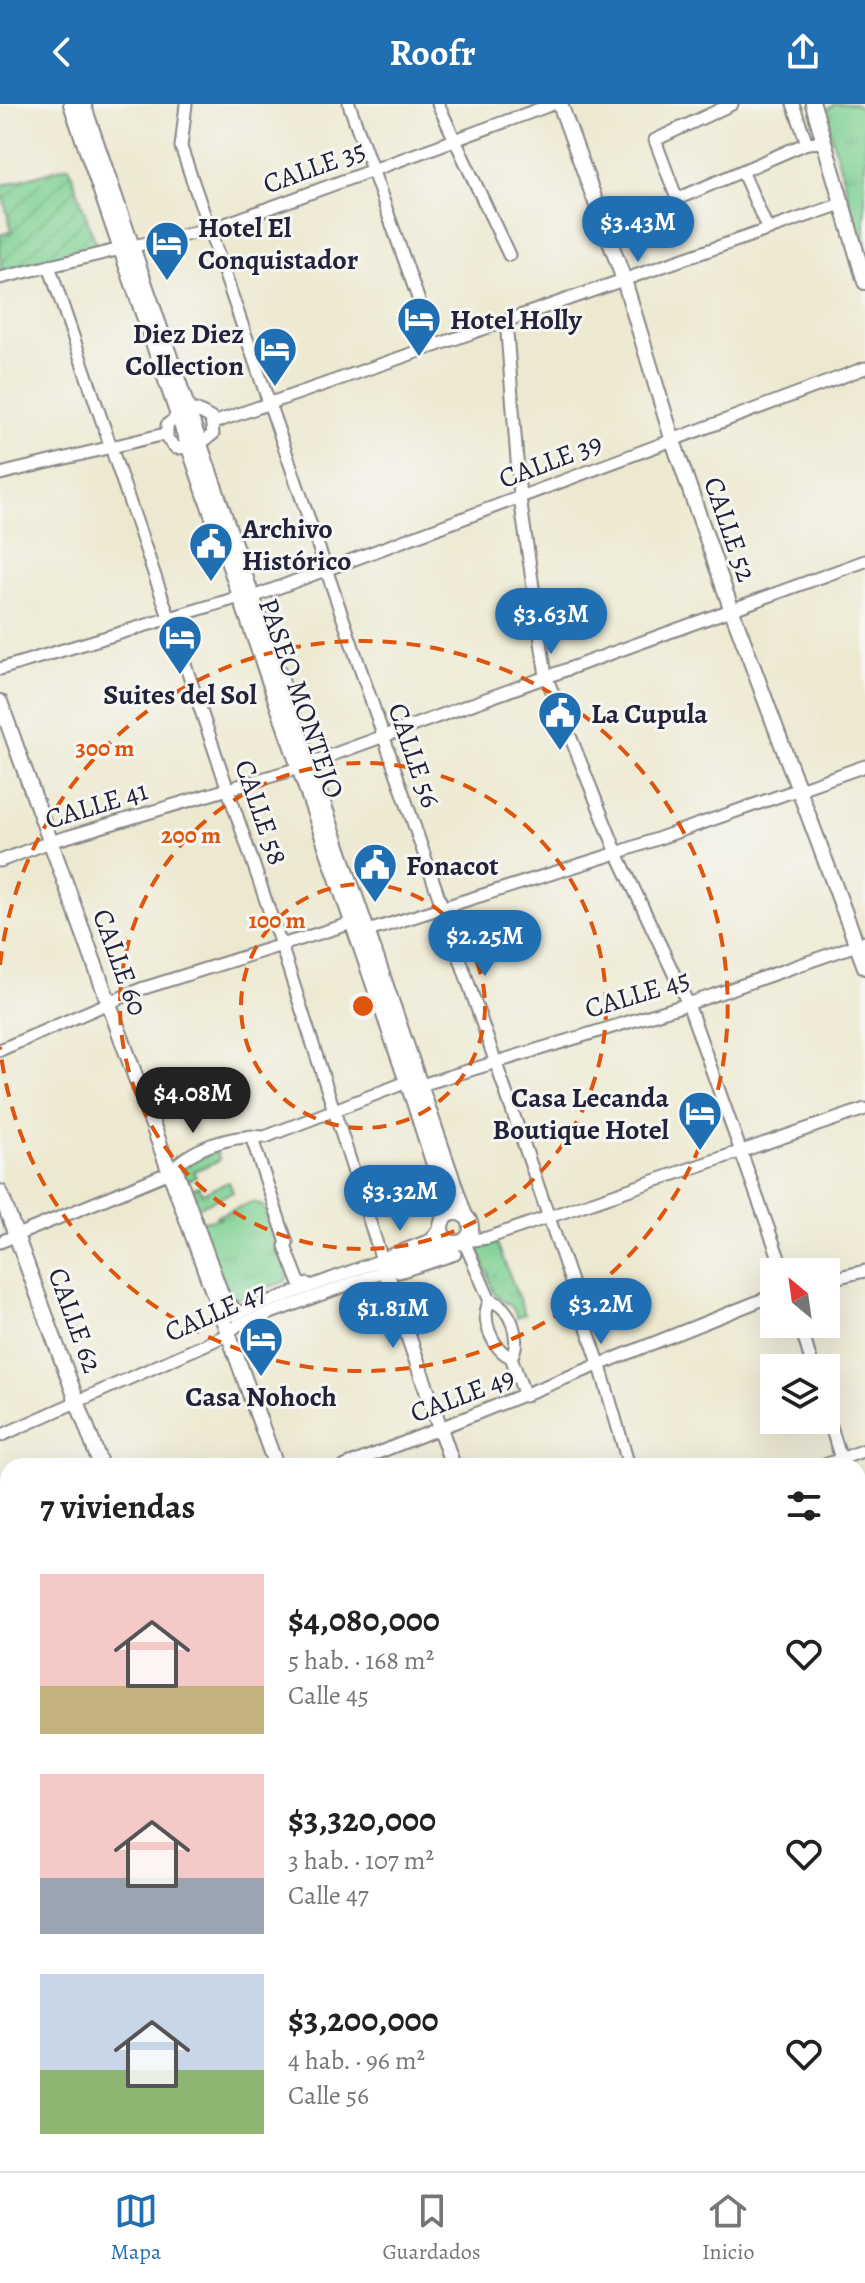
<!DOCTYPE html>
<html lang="es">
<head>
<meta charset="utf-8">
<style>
  :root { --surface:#fff; --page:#f2f2f2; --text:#222; --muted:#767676; --line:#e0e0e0; --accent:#1f6fb2 }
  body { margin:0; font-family:Alegreya,serif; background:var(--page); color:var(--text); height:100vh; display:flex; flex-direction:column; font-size:30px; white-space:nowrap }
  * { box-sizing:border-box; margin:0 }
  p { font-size:26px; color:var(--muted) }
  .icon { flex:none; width:44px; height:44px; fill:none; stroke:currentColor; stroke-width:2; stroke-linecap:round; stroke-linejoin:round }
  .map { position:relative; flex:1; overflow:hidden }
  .panel { position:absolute; left:0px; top:1354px; width:866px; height:714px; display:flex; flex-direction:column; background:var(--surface); border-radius:24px 24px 0 0; box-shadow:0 8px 32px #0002 }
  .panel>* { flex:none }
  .needle { width:52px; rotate:331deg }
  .fabs { position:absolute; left:760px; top:1154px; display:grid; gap:16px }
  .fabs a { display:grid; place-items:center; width:80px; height:80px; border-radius:0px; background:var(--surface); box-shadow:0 8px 32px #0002; font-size:40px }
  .price { position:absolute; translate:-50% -68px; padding:0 18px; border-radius:28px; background:var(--accent); color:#fff; font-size:26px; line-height:52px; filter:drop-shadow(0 2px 4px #0008) }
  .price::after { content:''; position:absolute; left:50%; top:48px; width:24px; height:18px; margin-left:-12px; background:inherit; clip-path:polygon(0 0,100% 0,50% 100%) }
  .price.selected { background:#222; color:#fff }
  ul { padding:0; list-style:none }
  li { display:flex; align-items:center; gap:24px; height:200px; padding:0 40px }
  li span { display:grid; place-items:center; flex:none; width:224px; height:160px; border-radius:0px; color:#555 }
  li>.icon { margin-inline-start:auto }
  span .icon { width:96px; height:96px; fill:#fffc; stroke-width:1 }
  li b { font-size:34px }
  h2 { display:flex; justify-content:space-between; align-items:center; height:96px; padding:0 40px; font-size:34px }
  header { display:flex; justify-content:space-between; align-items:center; height:104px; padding:0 40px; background:var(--accent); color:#fff; font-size:36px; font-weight:700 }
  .dock { display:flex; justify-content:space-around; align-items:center; height:112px; border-top:2px solid var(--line); background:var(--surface); font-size:22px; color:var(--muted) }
  .dock a { display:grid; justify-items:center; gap:4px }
  .dock .selected { color:var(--accent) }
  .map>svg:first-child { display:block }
</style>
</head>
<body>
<header><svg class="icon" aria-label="back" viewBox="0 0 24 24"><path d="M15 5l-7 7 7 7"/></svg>Roofr<svg class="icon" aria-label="share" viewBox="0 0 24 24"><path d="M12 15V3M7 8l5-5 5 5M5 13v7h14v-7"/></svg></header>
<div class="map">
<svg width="865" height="2067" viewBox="0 0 865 2067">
  <defs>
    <pattern id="grass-tufts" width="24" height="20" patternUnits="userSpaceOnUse" patternTransform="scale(2)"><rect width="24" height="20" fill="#7ed092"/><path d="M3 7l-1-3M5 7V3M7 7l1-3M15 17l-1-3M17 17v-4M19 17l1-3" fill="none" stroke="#6db27f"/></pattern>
    <pattern id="garden-furrows" width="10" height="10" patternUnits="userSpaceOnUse" patternTransform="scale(2)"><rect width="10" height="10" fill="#7ed092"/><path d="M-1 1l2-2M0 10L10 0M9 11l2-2" fill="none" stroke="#6db27f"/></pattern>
  </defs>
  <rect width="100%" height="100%" fill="#f6f6f2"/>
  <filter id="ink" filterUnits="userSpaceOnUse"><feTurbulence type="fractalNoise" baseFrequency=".0125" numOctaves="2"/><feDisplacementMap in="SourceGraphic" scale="16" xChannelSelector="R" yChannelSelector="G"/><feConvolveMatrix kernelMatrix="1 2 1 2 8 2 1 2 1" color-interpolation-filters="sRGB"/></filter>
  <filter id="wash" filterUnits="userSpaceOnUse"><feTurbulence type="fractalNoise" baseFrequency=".006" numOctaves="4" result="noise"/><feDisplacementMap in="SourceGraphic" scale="32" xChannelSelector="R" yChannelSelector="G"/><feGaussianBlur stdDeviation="1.8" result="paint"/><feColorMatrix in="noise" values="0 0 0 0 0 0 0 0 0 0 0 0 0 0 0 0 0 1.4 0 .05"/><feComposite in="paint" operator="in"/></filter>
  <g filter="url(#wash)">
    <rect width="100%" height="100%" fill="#ede9d1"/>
    <!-- grass -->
    <g fill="url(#grass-tufts)" stroke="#507966" stroke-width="2">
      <polygon points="834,0 855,0 865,6 865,155 825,8"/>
      <polygon points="216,1047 220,1056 194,1067 196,1073 185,1078 182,1061"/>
      <polygon points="229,1078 233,1088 198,1103 194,1100 188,1086 199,1082 202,1089"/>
      <polygon points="253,1098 263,1102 288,1171 286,1177 234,1196 227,1193 201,1122 203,1117 220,1114 216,1112"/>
      <polygon points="497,1139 525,1210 517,1213 512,1203 494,1190 479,1145"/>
    </g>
    <!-- garden -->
    <polygon fill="url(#garden-furrows)" stroke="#507966" stroke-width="2" points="69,62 97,144 1,167 0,131 12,127 0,82"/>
  </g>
  <g filter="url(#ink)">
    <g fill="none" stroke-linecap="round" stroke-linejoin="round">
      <!-- minor casing -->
      <g stroke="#888686" stroke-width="15">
        <g id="minor">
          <polyline points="186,0 181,43 600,1262 629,1362"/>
          <polyline points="349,0 435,242"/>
          <polyline points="438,0 509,151"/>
          <polyline points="732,0 655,36 677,95 807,39 825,38"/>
          <polyline points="793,0 807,39"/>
          <polyline points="743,69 768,126"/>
          <polyline points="133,142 209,126 553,0"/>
          <polyline points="49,162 281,841 382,1156 233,1211 223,1206"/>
          <polyline points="0,174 121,145"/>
          <polyline points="506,216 520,394 546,572 617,749 688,900 784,1168"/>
          <polygon points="196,306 211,314 213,330 196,343 176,344 167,335 167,321 178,312"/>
          <polyline points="213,319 844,99"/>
          <polyline points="0,370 165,330"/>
          <polyline points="253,493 865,264"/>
          <polyline points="0,565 240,493"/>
          <polyline points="310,659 865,457"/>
          <polyline points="0,757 50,738 299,664"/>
          <polyline points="368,827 617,749 865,662"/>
          <polyline points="0,946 141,885 352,819"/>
          <polyline points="421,981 688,900 865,838"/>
          <polyline points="251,1032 287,1139"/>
          <polyline points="178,1068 227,1202 232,1201"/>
          <path d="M464 1137 490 1197C479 1213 493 1247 511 1253L525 1292"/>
          <polyline points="465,1137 487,1134 865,1005"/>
          <path d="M0 1138 170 1068C191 1043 234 1030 265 1033L407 978"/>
          <polyline points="285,1142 301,1183 308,1180"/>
          <polyline points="399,1168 455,1150"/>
          <polyline points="826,1176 865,1167"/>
          <path d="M490 1197C510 1200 523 1237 511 1253"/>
          <polyline points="800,1220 813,1264"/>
          <polyline points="826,1306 843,1362"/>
          <polyline points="0,1332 222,1233 238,1221 385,1167"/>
          <polyline points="345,1362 774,1191"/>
          <polyline points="822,1362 865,1346"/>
          <polyline points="858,1415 865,1439"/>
          <polyline points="858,1493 865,1491"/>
          <polyline points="0,1505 8,1501"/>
          <polyline points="0,1594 8,1618"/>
          <polyline points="858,1673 865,1671"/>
          <polyline points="0,1777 8,1775"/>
          <polyline points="858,1822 865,1819"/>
          <polyline points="0,1951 8,1949"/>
          <polyline points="153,2060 155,2067"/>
          <polyline points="850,2060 852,2067"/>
          <polyline points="186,2067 205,2060"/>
        </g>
      </g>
      <!-- major casing -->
      <g stroke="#888686" stroke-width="18">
        <g id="major">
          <polyline points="71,0 414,998 446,1098 444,1115"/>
          <polyline points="83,0 465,1112"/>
          <polyline points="560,0 624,176 672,334 731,504 865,863"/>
          <polyline points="813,0 865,178"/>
          <polyline points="0,598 276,1362"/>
          <polyline points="0,1088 101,1362"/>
          <circle cx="456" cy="1124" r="15"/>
          <polyline points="441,1124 432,1137 382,1156 453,1362"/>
          <polyline points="385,1167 456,1139"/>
          <polyline points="858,1989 865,1986"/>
          <polyline points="359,2060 361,2067"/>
          <polyline points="522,2060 525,2067"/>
          <polyline points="686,2060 689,2067"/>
          <polyline points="639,2067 659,2060"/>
        </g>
      </g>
      <!-- minor -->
      <use href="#minor" stroke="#fff" stroke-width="11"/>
      <!-- major -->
      <use href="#major" stroke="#fff" stroke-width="14"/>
    </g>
  </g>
  <!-- distance rings -->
  <g fill="none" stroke="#de560e" stroke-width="4" stroke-dasharray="14 10">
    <circle cx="363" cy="902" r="122"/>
    <circle cx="363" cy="902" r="243"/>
    <path d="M0 861A365 365 0 1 1 0 943"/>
  </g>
  <!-- icons -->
  <defs>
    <g id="hotel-pin" transform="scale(2.3)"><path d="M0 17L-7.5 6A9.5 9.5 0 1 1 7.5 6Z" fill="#1f6fb2" stroke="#f6f6f2"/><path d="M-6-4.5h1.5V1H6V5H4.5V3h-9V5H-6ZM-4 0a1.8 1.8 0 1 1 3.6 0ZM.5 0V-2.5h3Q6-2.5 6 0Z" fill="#fff"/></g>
    <g id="civic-pin" transform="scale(2.3)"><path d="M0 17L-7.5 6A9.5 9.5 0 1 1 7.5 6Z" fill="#1f6fb2" stroke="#f6f6f2"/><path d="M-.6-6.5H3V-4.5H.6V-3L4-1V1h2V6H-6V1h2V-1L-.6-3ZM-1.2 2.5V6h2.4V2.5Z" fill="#fff"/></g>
  </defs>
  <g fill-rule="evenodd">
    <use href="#hotel-pin" x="167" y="139"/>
    <use href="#hotel-pin" x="419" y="215"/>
    <use href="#hotel-pin" x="275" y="245"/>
    <use href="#civic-pin" x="211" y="440"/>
    <use href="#hotel-pin" x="180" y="533"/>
    <use href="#civic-pin" x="560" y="609"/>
    <use href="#civic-pin" x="375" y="761"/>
    <use href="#hotel-pin" x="700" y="1009"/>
    <use href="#hotel-pin" x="261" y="1235"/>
  </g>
  <g text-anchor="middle" stroke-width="6" stroke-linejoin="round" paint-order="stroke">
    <!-- street labels -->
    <g font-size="28" fill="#22223b" stroke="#f6f6f2">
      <text transform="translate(314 62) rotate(-20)" y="10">CALLE 35</text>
      <text transform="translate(550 356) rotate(-21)" y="10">CALLE 39</text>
      <text transform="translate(731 425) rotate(71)" y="10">CALLE 52</text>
      <text transform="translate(302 594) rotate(71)" y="10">PASEO MONTEJO</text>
      <text transform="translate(415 651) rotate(71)" y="10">CALLE 56</text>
      <text transform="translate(96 700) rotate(-17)" y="10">CALLE 41</text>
      <text transform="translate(262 708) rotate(71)" y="10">CALLE 58</text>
      <text transform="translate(121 858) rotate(70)" y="10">CALLE 60</text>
      <text transform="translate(637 889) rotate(-17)" y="10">CALLE 45</text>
      <text transform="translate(215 1207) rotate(-24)" y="10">CALLE 47</text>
      <text transform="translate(76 1216) rotate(70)" y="10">CALLE 62</text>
      <text transform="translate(462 1290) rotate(-21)" y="10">CALLE 49</text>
    </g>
    <!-- poi labels -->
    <g font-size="28" font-weight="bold" fill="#22223b" stroke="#f6f6f2" text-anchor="start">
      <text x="198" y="133">Hotel El<tspan x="198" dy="32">Conquistador</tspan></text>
      <text x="450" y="225">Hotel Holly</text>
      <text x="244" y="239" text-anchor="end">Diez Diez<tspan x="244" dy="32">Collection</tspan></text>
      <text x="242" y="434">Archivo<tspan x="242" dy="32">Histórico</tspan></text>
      <text x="180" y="600" text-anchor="middle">Suites del Sol</text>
      <text x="591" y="619">La Cupula</text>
      <text x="406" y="771">Fonacot</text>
      <text x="669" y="1003" text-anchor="end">Casa Lecanda<tspan x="669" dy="32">Boutique Hotel</tspan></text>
      <text x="261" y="1302" text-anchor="middle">Casa Nohoch</text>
    </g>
  </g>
  <circle cx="363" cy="902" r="12" fill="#de560e" stroke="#f6f6f2" stroke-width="4"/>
  <g font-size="24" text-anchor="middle" font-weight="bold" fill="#de560e" stroke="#f6f6f2" stroke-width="6" stroke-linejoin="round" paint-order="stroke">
    <text x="105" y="652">300 m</text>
    <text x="191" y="739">200 m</text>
    <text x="277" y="824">100 m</text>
  </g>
</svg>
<div class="fabs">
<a><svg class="needle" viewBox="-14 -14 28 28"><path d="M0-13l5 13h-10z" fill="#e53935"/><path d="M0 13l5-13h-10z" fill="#767676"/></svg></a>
<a><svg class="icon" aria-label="layers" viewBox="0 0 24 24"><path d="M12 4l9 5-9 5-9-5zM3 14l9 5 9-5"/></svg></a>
</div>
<b class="price" style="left:638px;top:160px">$3.43M</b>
<b class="price" style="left:551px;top:552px">$3.63M</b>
<b class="price" style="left:485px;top:874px">$2.25M</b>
<b class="price selected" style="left:193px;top:1031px">$4.08M</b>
<b class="price" style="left:400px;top:1129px">$3.32M</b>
<b class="price" style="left:601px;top:1242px">$3.2M</b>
<b class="price" style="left:393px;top:1246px">$1.81M</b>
<section class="panel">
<h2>7 viviendas<svg class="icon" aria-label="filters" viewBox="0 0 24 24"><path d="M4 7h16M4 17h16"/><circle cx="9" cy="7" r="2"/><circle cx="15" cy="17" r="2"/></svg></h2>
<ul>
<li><span style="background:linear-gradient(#f6c9c9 70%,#c2b280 0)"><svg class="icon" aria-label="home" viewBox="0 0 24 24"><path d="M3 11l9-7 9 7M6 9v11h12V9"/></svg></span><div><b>$4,080,000</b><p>5 hab. · 168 m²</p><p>Calle 45</p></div><svg class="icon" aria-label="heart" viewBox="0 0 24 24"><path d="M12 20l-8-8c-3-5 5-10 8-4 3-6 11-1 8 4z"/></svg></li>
<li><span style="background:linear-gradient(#f6c9c9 65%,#9aa5b1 0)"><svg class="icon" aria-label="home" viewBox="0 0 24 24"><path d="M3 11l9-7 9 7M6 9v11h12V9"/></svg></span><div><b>$3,320,000</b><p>3 hab. · 107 m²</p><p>Calle 47</p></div><svg class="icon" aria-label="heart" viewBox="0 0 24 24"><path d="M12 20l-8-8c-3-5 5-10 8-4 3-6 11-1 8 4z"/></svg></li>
<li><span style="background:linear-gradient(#c9d6e8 60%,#8fb573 0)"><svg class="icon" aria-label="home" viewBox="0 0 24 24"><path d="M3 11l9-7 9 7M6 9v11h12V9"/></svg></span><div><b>$3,200,000</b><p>4 hab. · 96 m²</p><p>Calle 56</p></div><svg class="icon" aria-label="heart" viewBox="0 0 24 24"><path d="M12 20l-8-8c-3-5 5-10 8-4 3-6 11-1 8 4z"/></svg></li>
</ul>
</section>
</div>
<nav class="dock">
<a class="selected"><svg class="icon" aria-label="map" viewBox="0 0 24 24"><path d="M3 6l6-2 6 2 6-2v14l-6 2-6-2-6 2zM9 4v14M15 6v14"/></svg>Mapa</a>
<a><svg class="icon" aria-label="saved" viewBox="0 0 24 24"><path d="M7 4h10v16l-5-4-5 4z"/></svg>Guardados</a>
<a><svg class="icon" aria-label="home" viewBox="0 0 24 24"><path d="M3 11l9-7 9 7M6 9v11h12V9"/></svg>Inicio</a>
</nav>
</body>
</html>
